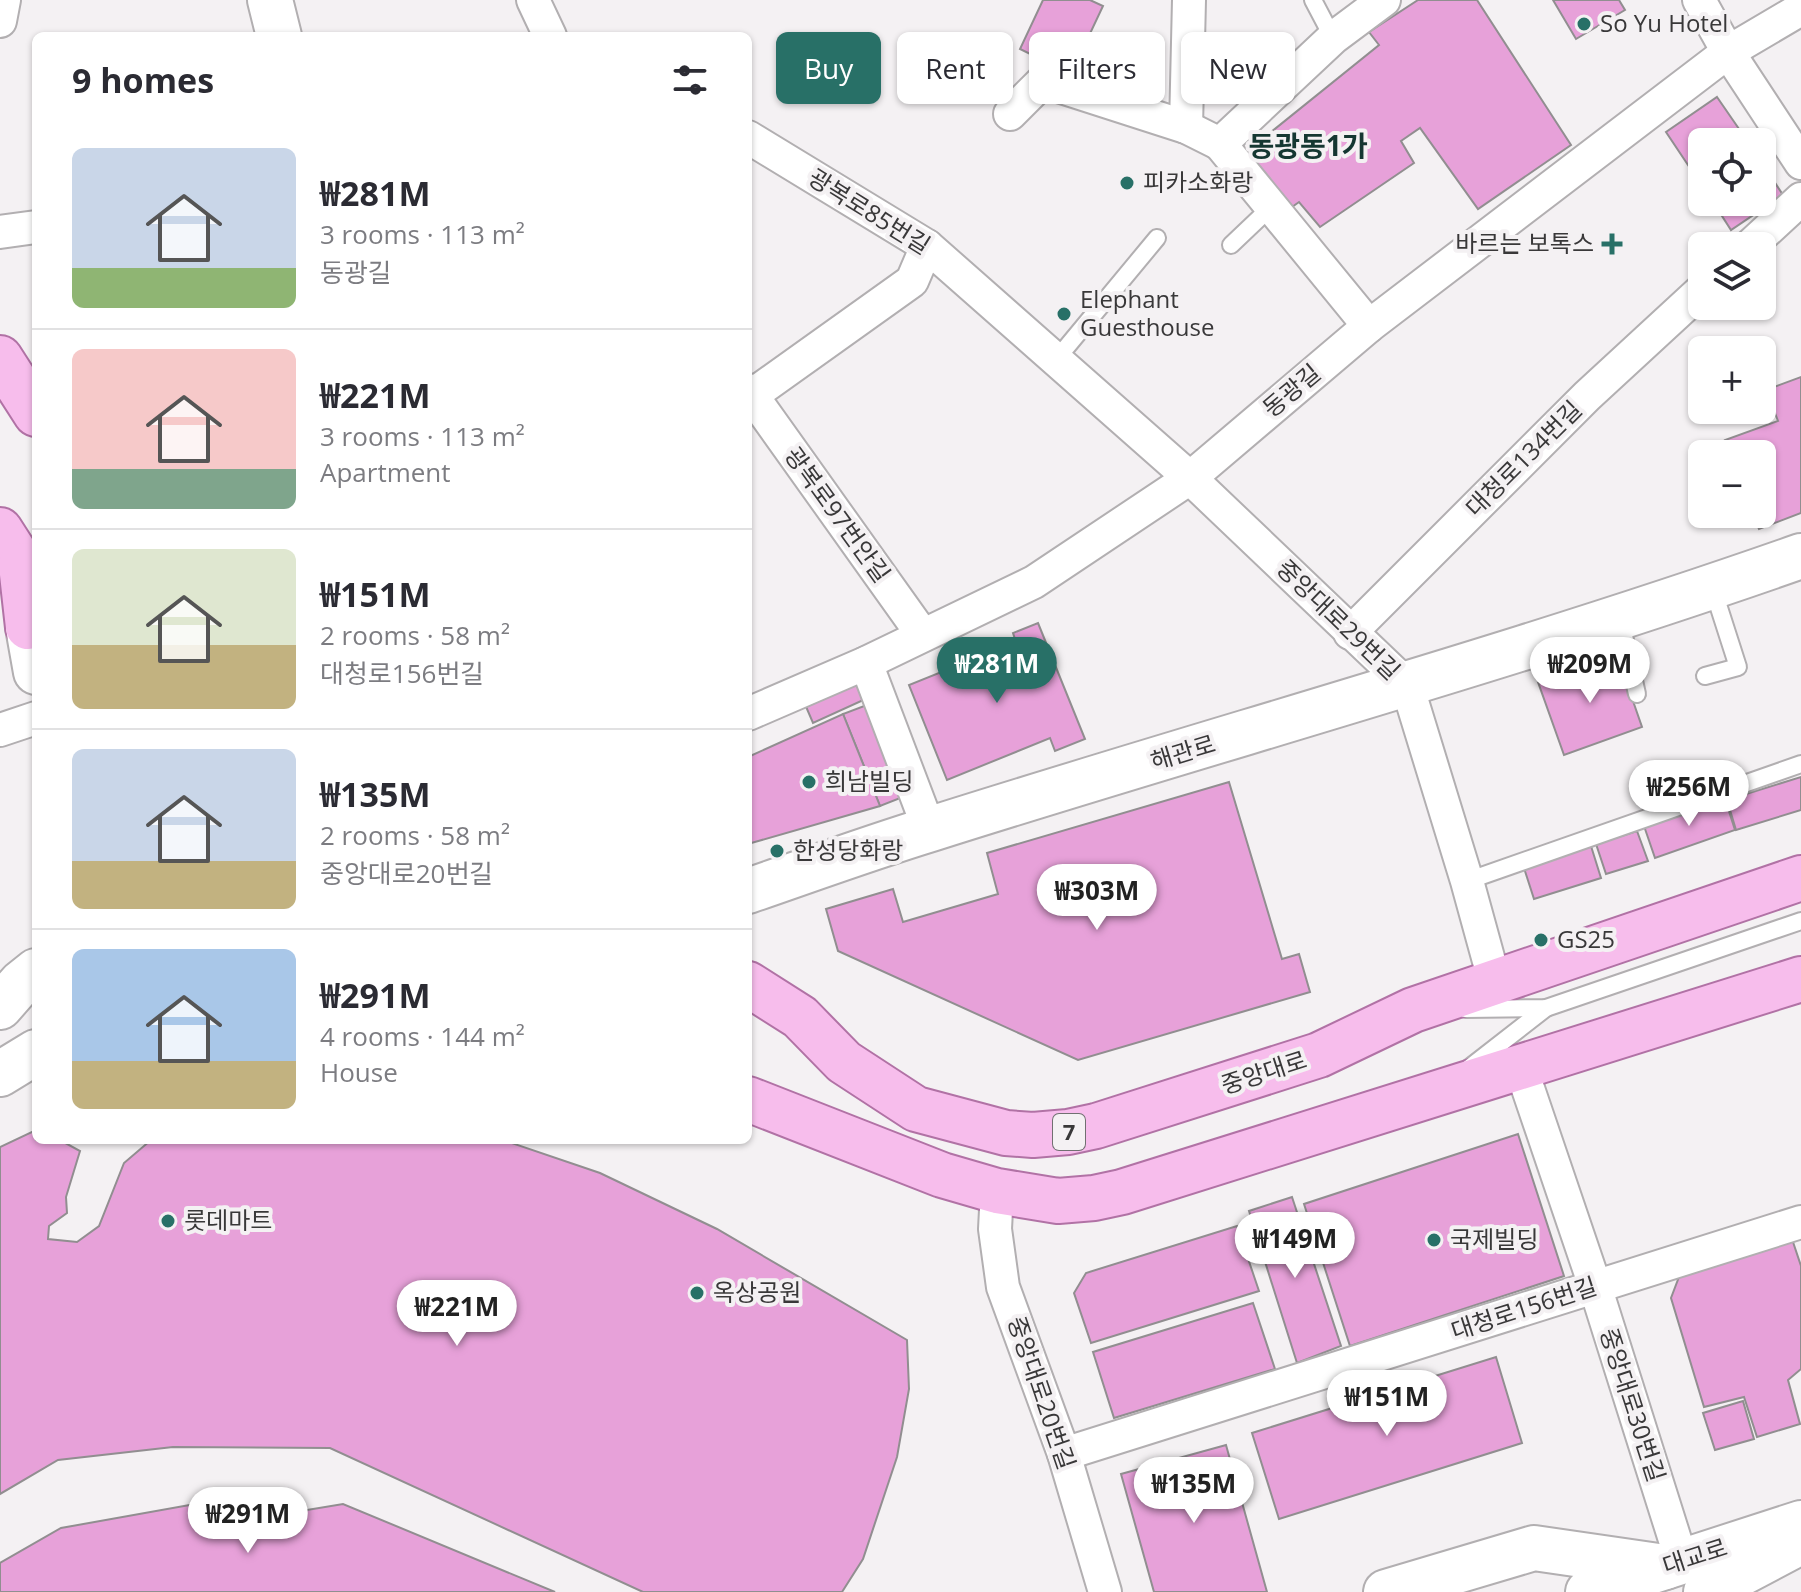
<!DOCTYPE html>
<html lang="en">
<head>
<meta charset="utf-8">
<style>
  :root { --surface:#fff; --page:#f2f2f3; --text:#2b2b33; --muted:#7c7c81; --line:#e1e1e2; --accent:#287067 }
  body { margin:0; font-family:"Open Sans","Noto Sans KR",sans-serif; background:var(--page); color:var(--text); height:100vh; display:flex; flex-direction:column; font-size:30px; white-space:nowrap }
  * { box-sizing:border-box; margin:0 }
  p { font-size:26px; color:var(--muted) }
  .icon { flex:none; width:44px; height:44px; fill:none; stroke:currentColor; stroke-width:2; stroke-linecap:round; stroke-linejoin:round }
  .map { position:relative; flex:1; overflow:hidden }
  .sheet { position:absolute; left:32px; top:32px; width:720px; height:1112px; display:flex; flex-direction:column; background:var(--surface); border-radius:12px; box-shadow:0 2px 6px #0004 }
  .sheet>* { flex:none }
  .guide { position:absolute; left:776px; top:32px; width:760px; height:72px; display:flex; gap:16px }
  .controls { position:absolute; left:1688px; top:128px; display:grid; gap:16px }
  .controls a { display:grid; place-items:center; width:88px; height:88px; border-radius:12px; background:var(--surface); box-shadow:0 2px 6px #0004; font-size:40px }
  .price { position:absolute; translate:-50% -68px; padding:0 18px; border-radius:28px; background:#fff; color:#222; font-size:26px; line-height:52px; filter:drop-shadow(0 2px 4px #0008) }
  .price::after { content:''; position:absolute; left:50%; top:48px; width:24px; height:18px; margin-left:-12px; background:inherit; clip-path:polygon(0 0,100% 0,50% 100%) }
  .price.current { background:var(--accent); color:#fff }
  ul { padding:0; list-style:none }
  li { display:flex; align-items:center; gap:24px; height:200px; padding:0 40px }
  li+li { border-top:2px solid var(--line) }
  li span { display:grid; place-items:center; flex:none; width:224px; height:160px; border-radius:12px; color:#555 }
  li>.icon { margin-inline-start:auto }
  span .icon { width:96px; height:96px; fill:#fffc; stroke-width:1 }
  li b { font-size:34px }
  h2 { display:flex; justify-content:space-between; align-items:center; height:96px; padding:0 40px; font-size:34px }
  .tag { padding:0 28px; border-radius:12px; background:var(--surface); box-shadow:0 2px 6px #0004; font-size:28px; line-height:72px }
  .tag.current { background:var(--accent); color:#fff }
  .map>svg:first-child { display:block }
</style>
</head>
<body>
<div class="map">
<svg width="1801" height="1592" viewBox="0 0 1801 1592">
  <rect width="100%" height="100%" fill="#f4f1f3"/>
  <!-- building -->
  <g fill="#e7a1d9" stroke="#918e90" stroke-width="2">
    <polygon points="1043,0 1090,0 1103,6 1071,74 1020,49"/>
    <polygon points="1418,0 1477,0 1571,145 1478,209 1420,128 1401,141 1414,163 1320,227 1299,202 1285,212 1245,153 1379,45 1369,32"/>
    <polygon points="1553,0 1619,0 1625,10 1576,39"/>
    <polygon points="1717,97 1748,142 1702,142 1702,186 1666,132"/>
    <polygon points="1762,163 1783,195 1731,230 1713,202 1762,202"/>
    <polygon points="1801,377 1801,513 1759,529 1753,514 1762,514 1762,454 1731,454 1725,440 1778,421 1766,390"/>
    <polygon points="1038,623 1085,739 1055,751 1050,738 947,780 909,685 1016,642 1013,633"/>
    <polygon points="1617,655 1642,727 1564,755 1538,682"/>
    <polygon points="860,677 870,697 813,723 804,702"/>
    <polygon points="872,703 908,795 880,806 843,714"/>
    <polygon points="843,714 880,806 748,844 748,757"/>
    <polygon points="1801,777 1801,810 1736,830 1727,800"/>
    <polygon points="1229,782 1282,959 1299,954 1310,992 1078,1060 838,951 826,909 893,889 903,922 998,894 987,853"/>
    <polygon points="1725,799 1735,830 1655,858 1644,826"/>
    <polygon points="1637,831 1648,861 1606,874 1596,844"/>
    <polygon points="1591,846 1601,878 1534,899 1524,868"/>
    <polygon points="36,1130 36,1140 60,1140 80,1151 66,1197 67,1213 49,1226 48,1239 77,1242 99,1226 124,1163 151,1140 503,1140 600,1173 717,1229 907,1340 909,1389 897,1457 863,1559 842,1592 643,1592 330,1448 173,1447 58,1460 0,1494 0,1147"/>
    <polygon points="1518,1134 1564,1276 1350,1346 1304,1204"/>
    <polygon points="1292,1197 1341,1346 1297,1363 1249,1211"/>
    <polygon points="1237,1226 1259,1291 1091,1343 1074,1293 1086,1273"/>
    <polygon points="1791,1236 1801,1266 1801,1369 1788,1380 1800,1424 1757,1437 1744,1397 1704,1407 1671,1298 1682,1269"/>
    <polygon points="1253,1303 1275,1369 1114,1418 1093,1352"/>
    <polygon points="1496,1357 1522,1443 1279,1519 1252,1433"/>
    <polygon points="1743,1401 1754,1439 1715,1450 1703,1413"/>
    <polygon points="1226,1445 1267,1592 1154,1592 1121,1474"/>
    <polygon points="223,1499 295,1512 343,1504 555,1592 0,1592 0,1563 61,1528"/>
  </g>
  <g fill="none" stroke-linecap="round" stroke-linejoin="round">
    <!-- lane casing -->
    <g stroke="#b2afb1" stroke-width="20">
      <g id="lane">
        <polyline points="1313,0 1333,38"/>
        <polyline points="1231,245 1271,207"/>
        <polyline points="1055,361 1157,238"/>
        <polyline points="1620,618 1637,694"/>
        <polyline points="1705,676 1738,667 1713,589"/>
        <polyline points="1467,881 1801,764"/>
        <polyline points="1465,1009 1546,1008 1801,921"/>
        <polyline points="1469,1068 1546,1008"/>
      </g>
    </g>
    <!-- street casing -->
    <g stroke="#b2afb1" stroke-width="36">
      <g id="street">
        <polyline points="533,0 550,36"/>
        <polyline points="1699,0 1728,52 1801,163"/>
        <polyline points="0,21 4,0"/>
        <polyline points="1010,114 1043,81 1186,127 1220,144 1333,38 1384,0"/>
        <polyline points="1186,127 1189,0"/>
        <polyline points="748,137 927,246 1190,478 1407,685 1467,881 1495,983"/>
        <polyline points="1220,144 1369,326"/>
        <polyline points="0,232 36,227"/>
        <polyline points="1750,246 1801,199"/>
        <polyline points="748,390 922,634"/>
        <polyline points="751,396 912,281 927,246"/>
        <polyline points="1350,633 1587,396 1702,290"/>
        <polyline points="866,663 929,829"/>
        <polyline points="748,714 866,663 1034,582 1190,478 1369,326 1728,52 1801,9"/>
        <polyline points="0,730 36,718"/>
        <polyline points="1521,1068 1595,1286 1682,1562"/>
        <polyline points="997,1191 995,1229 1003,1287 1064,1454 1105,1592"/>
        <polyline points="1064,1454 1801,1222"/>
      </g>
    </g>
    <!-- secondary casing -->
    <g stroke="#b2afb1" stroke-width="48">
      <g id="secondary">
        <polyline points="270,0 279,36"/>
        <polyline points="28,627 36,672"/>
        <path d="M748 891C809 870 869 848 931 829 1221 737 1514 657 1801 556"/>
        <polyline points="0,1007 21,983 36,971"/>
        <polyline points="0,1074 36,1052"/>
        <polyline points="1386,1592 1534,1548 1665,1567"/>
        <polyline points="1588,1592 1801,1523"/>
        <polyline points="1706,1592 1789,1548"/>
      </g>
    </g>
    <!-- primary casing -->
    <g stroke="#b172a5" stroke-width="48">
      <g id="primary">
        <polyline points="0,358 36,414"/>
        <polyline points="0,530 36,586"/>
        <polyline points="21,565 28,627"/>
        <polyline points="748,984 800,1017 844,1062 916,1109 1006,1133 1033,1135 1068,1132 1096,1126 1319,1055 1413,1010 1801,878"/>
        <polyline points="748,1099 942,1175 997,1191 1058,1201 1094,1198 1122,1192 1801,979"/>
      </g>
    </g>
    <!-- lane -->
    <use href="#lane" stroke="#fff" stroke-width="16"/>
    <!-- street -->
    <use href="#street" stroke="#fff" stroke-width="32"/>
    <!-- secondary -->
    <use href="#secondary" stroke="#fff" stroke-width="44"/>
    <!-- primary -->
    <use href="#primary" stroke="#f7bdec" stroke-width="44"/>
  </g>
  <!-- markers -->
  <g fill="#287067" stroke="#f4f1f3" stroke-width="3">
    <circle cx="1584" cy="24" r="8"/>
    <circle cx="1127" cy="183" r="8"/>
    <path d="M1608 232h8v8h8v8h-8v8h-8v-8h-8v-8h8z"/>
    <circle cx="1064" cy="314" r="8"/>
    <circle cx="809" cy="782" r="8"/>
    <circle cx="777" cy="851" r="8"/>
    <circle cx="1541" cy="940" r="8"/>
    <circle cx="168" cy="1221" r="8"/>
    <circle cx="1434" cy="1240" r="8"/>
    <circle cx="697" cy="1293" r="8"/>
  </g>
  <g text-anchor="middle" stroke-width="8" stroke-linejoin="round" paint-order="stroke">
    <!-- shield labels -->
    <rect fill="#f4f1f3" stroke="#717071" stroke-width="2" x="1053" y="1114" width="32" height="36" rx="6"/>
    <g font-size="22" font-weight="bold" fill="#393839">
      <text x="1069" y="1140">7</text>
    </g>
    <!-- poi labels -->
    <g font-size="24" fill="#393839" stroke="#f4f1f3" text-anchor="start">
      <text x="1600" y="32">So Yu Hotel</text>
      <text x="1143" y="191">피카소화랑</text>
      <text x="1594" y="252" text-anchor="end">바르는 보톡스</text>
      <text x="1080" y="308">Elephant<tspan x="1080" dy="28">Guesthouse</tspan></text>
      <text x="825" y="790">희남빌딩</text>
      <text x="793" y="859">한성당화랑</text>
      <text x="1557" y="948">GS25</text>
      <text x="184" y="1229">롯데마트</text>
      <text x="1450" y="1248">국제빌딩</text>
      <text x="713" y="1301">옥상공원</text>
    </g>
    <!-- street labels -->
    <g font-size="24" fill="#393839" stroke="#f4f1f3">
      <text transform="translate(869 212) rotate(32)" y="8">광복로85번길</text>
      <text transform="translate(1292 391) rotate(-40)" y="8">동광길</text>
      <text transform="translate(1524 459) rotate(-45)" y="8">대청로134번길</text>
      <text transform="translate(837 515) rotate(54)" y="8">광복로97번안길</text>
      <text transform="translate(1338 620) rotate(44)" y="8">중앙대로29번길</text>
      <text transform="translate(1183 753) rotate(-17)" y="8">해관로</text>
      <text transform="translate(1264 1073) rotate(-18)" y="8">중앙대로</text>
      <text transform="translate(1524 1309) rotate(-18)" y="8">대청로156번길</text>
      <text transform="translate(1041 1393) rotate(71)" y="8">중앙대로20번길</text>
      <text transform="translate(1632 1405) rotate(72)" y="8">중앙대로30번길</text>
      <text transform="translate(1695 1557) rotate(-18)" y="8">대교로</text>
    </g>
    <!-- quarter labels -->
    <g font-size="28" font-weight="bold" fill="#153732" stroke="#f4f1f3">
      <text x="1308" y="156">동광동1가</text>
    </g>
  </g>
</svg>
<div class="controls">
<a><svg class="icon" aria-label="locate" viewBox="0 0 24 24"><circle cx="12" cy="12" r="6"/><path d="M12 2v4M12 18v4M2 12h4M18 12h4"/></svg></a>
<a><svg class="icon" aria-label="layers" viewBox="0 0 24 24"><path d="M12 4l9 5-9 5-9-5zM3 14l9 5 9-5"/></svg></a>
<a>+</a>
<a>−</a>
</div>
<b class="price current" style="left:997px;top:705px">₩281M</b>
<b class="price" style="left:1590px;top:705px">₩209M</b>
<b class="price" style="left:1689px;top:828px">₩256M</b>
<b class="price" style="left:1097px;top:932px">₩303M</b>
<b class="price" style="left:1295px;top:1280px">₩149M</b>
<b class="price" style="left:457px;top:1348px">₩221M</b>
<b class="price" style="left:1387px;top:1438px">₩151M</b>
<b class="price" style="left:1194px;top:1525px">₩135M</b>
<b class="price" style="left:248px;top:1555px">₩291M</b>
<div class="guide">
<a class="tag current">Buy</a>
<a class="tag">Rent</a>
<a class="tag">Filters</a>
<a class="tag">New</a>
</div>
<section class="sheet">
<h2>9 homes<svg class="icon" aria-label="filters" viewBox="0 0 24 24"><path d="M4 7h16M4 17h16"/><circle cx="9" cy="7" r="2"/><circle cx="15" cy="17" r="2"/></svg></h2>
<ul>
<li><span style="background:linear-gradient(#c9d6e8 75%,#8fb573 0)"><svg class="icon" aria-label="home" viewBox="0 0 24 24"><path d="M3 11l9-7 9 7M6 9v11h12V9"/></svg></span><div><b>₩281M</b><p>3 rooms · 113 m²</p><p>동광길</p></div></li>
<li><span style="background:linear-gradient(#f6c9c9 75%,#7fa58c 0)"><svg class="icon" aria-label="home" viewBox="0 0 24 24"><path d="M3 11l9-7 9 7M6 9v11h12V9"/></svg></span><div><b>₩221M</b><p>3 rooms · 113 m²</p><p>Apartment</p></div></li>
<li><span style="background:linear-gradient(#dfe7d0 60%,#c2b280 0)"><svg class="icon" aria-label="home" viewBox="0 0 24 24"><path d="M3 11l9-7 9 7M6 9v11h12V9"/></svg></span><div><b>₩151M</b><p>2 rooms · 58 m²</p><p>대청로156번길</p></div></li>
<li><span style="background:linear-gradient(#c9d6e8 70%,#c2b280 0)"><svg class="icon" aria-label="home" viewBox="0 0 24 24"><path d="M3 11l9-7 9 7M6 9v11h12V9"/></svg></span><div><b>₩135M</b><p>2 rooms · 58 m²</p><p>중앙대로20번길</p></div></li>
<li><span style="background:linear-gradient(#a9c7e8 70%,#c2b280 0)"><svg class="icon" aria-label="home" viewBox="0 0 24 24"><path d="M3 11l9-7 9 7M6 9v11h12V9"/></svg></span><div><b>₩291M</b><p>4 rooms · 144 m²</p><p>House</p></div></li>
</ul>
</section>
</div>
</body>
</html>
